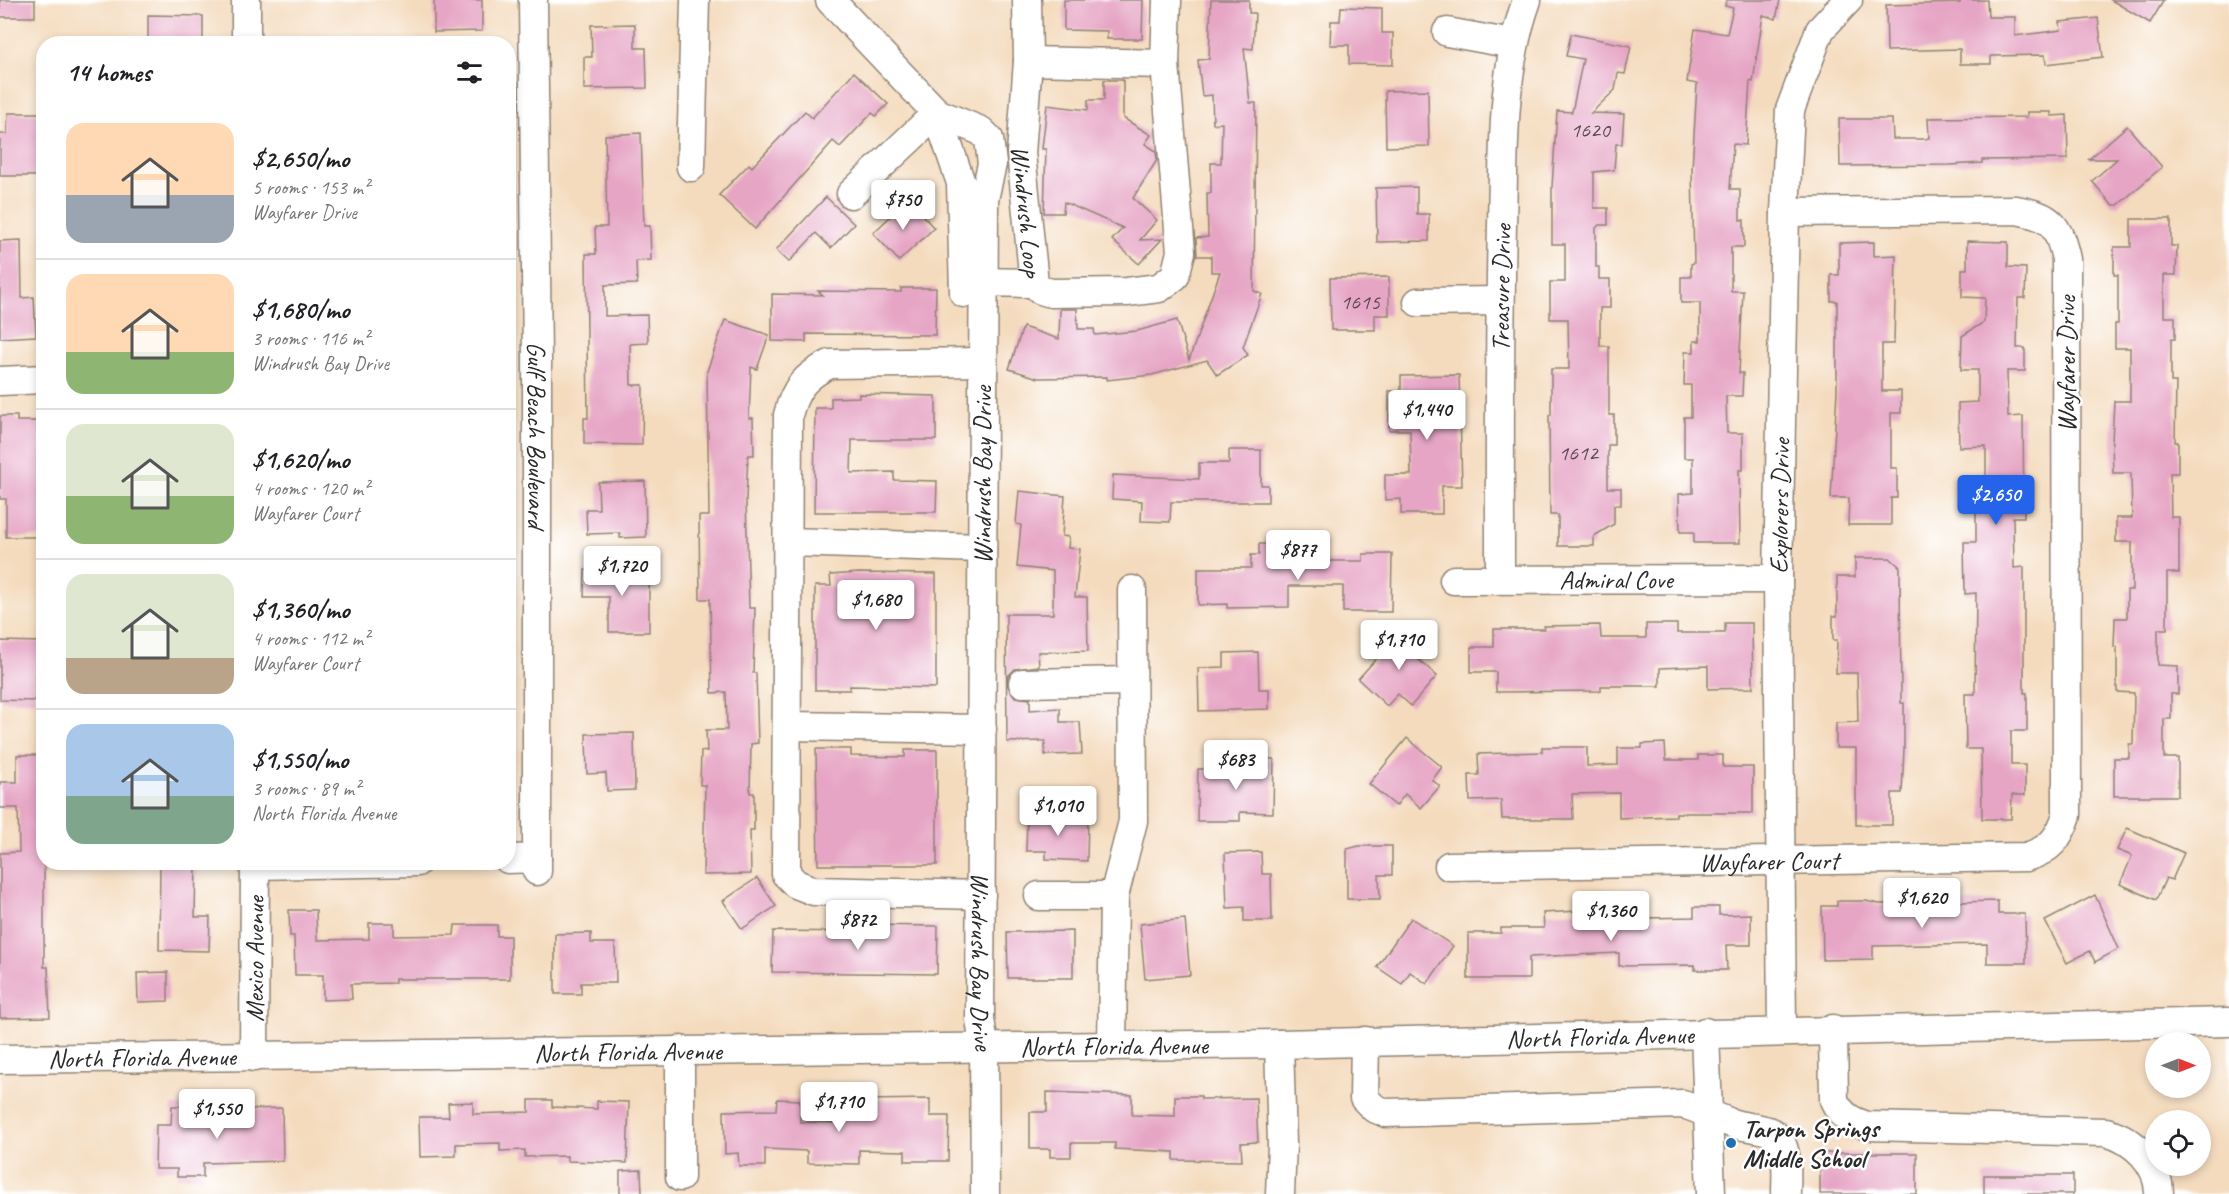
<!DOCTYPE html>
<html lang="en">
<head>
<meta charset="utf-8">
<style>
  :root { --surface:#fff; --page:#f6f6f6; --text:#202124; --muted:#757577; --line:#e0e0e0; --accent:#2563eb }
  body { margin:0; font-family:Caveat,sans-serif; background:var(--page); color:var(--text); height:100vh; display:flex; flex-direction:column; font-size:22px; white-space:nowrap }
  * { box-sizing:border-box; margin:0 }
  p { font-size:20px; color:var(--muted) }
  .icon { flex:none; width:33px; height:33px; fill:none; stroke:currentColor; stroke-width:2; stroke-linecap:round; stroke-linejoin:round }
  .map { position:relative; flex:1; overflow:hidden }
  .sheet { position:absolute; left:36px; top:36px; width:480px; height:834px; display:flex; flex-direction:column; background:var(--surface); border-radius:24px; box-shadow:0 3px 9px #0003 }
  .sheet>* { flex:none }
  .needle { width:39px; rotate:90deg }
  .buttons { position:absolute; left:2145px; top:1032px; display:grid; gap:12px }
  .buttons a { display:grid; place-items:center; width:66px; height:66px; border-radius:50%; background:var(--surface); box-shadow:0 3px 9px #0003; font-size:30px }
  .price { position:absolute; translate:-50% -51px; padding:0 14px; border-radius:6px; background:#fff; color:#222; font-size:20px; line-height:39px; filter:drop-shadow(0 2px 3px #0008) }
  .price::after { content:''; position:absolute; left:50%; top:36px; width:18px; height:14px; margin-left:-9px; background:inherit; clip-path:polygon(0 0,100% 0,50% 100%) }
  .price.on { background:var(--accent); color:#fff }
  ul { padding:0; list-style:none }
  li { display:flex; align-items:center; gap:18px; height:150px; padding:0 30px }
  li+li { border-top:2px solid var(--line) }
  li span { display:grid; place-items:center; flex:none; width:168px; height:120px; border-radius:18px; color:#555 }
  li>.icon { margin-inline-start:auto }
  span .icon { width:72px; height:72px; fill:#fffc; stroke-width:1 }
  li b { font-size:26px }
  h2 { display:flex; justify-content:space-between; align-items:center; height:72px; padding:0 30px; font-size:26px }
  .map>svg:first-child { display:block }
</style>
</head>
<body>
<div class="map">
<svg width="2229" height="1194" viewBox="0 0 2229 1194">
  <rect width="100%" height="100%" fill="#fff"/>
  <filter id="ink" filterUnits="userSpaceOnUse"><feTurbulence type="fractalNoise" baseFrequency=".0167" numOctaves="2"/><feDisplacementMap in="SourceGraphic" scale="12" xChannelSelector="R" yChannelSelector="G"/><feConvolveMatrix kernelMatrix="1 2 1 2 8 2 1 2 1" color-interpolation-filters="sRGB"/></filter>
  <filter id="wash" filterUnits="userSpaceOnUse"><feTurbulence type="fractalNoise" baseFrequency=".008" numOctaves="4" result="noise"/><feDisplacementMap in="SourceGraphic" scale="24" xChannelSelector="R" yChannelSelector="G"/><feGaussianBlur stdDeviation="1.35" result="paint"/><feColorMatrix in="noise" values="0 0 0 0 0 0 0 0 0 0 0 0 0 0 0 0 0 1.4 0 .05"/><feComposite in="paint" operator="in"/></filter>
  <g filter="url(#wash)">
    <rect width="100%" height="100%" fill="#f4dbbe"/>
    <g id="blocks">
      <!-- building -->
      <g fill="#e6a5c5">
        <rect x="0" y="0" width="35" height="17"/>
        <polygon points="434,0 482,0 482,31 434,32"/>
        <polygon points="1064,0 1143,0 1142,39 1107,39 1107,31 1064,30"/>
        <polygon points="1211,0 1249,0 1249,13 1255,13 1253,49 1244,48 1250,103 1256,103 1254,291 1262,294 1243,347 1248,355 1217,375 1207,360 1152,375 1107,380 1107,377 1038,378 1009,369 1023,327 1059,339 1060,309 1077,309 1078,329 1094,329 1095,335 1137,331 1177,320 1189,360 1220,272 1211,272 1211,256 1197,256 1196,238 1208,237 1207,193 1211,193 1211,163 1221,163 1222,123 1213,124 1212,95 1202,96 1198,60 1209,59"/>
        <polygon points="1726,0 1780,0 1776,19 1763,15 1753,82 1750,81 1746,145 1733,144 1730,189 1740,189 1740,220 1744,220 1744,247 1731,247 1731,291 1743,291 1739,373 1743,373 1742,396 1726,396 1727,433 1743,433 1743,470 1739,470 1740,543 1694,543 1694,532 1680,532 1679,494 1693,493 1693,458 1684,458 1684,417 1691,417 1691,385 1684,385 1685,352 1694,352 1694,341 1700,341 1700,303 1681,303 1681,277 1691,277 1691,264 1694,263 1692,169 1697,84 1687,82 1695,29 1727,34 1733,8 1725,6"/>
        <polygon points="1960,0 1987,0 1988,17 2015,17 2015,36 2061,30 2060,22 2098,18 2103,57 2046,64 2045,55 1991,56 1991,64 1960,64 1960,49 1887,51 1886,5 1960,3"/>
        <polygon points="2111,0 2164,0 2150,23"/>
        <polygon points="1341,7 1382,8 1382,33 1393,33 1393,65 1349,64 1349,45 1330,45 1331,21 1340,21"/>
        <polygon points="148,15 203,16 203,44 148,44"/>
        <polygon points="635,24 635,48 646,48 647,88 584,89 584,57 592,57 591,25"/>
        <polygon points="1571,34 1631,46 1625,74 1618,73 1615,90 1591,113 1624,114 1622,144 1616,144 1614,170 1594,172 1594,208 1608,208 1608,225 1599,225 1596,228 1596,267 1599,267 1599,279 1610,279 1610,308 1600,308 1600,346 1609,346 1609,415 1614,415 1614,445 1608,445 1608,488 1621,488 1621,505 1614,505 1614,524 1594,536 1594,546 1558,546 1558,515 1550,515 1549,415 1551,415 1551,369 1569,369 1568,319 1550,319 1550,282 1565,282 1565,244 1552,244 1552,187 1557,111 1572,112 1583,59 1566,56"/>
        <polygon points="854,72 888,104 876,116 872,113 840,147 833,141 755,229 719,195 749,164 752,167 805,111 812,118"/>
        <polygon points="1104,80 1123,80 1123,118 1151,135 1145,144 1156,151 1157,160 1133,198 1157,220 1140,240 1162,239 1139,264 1112,240 1123,228 1064,202 1063,213 1044,213 1046,149 1042,149 1047,105 1088,110 1088,100 1104,100"/>
        <polygon points="1428,90 1429,146 1386,147 1385,91"/>
        <polygon points="2027,112 2051,112 2051,116 2067,115 2068,159 1982,160 1982,163 1950,165 1840,166 1839,119 1892,119 1893,139 1925,139 1929,138 1928,118 2027,117"/>
        <polygon points="8,113 44,113 44,176 0,176 0,134 7,134"/>
        <polygon points="2127,126 2162,167 2118,205 2112,205 2092,181 2117,159 2089,159"/>
        <polygon points="641,133 644,226 650,226 651,260 636,261 637,284 605,285 605,316 647,315 648,343 630,344 631,385 643,385 642,445 584,444 584,418 588,418 586,254 596,254 595,227 607,227 605,135"/>
        <polygon points="1417,187 1417,214 1429,214 1429,241 1377,242 1376,188"/>
        <polygon points="826,197 854,224 831,248 816,233 789,262 776,250"/>
        <polygon points="908,200 934,228 899,261 873,233"/>
        <polygon points="2131,219 2171,219 2171,246 2177,246 2176,275 2164,275 2164,317 2175,317 2175,339 2171,339 2171,382 2176,382 2175,442 2178,442 2178,473 2170,473 2171,517 2179,517 2179,573 2167,573 2167,629 2158,629 2158,665 2178,666 2178,694 2171,694 2171,719 2164,719 2164,758 2178,758 2178,796 2114,796 2114,758 2129,758 2129,744 2133,744 2134,693 2117,692 2117,647 2114,647 2115,618 2127,618 2127,590 2132,590 2132,542 2116,542 2116,518 2132,518 2131,473 2113,473 2112,442 2114,401 2130,401 2130,348 2115,348 2115,324 2118,324 2118,275 2114,275 2114,247 2131,247"/>
        <polygon points="21,240 22,298 34,297 36,336 0,338 0,241"/>
        <polygon points="1967,241 2008,242 2008,267 2026,268 2025,298 2018,298 2017,348 2025,348 2025,371 2007,371 2008,417 2023,416 2024,517 2013,517 2014,568 2024,567 2024,693 2027,693 2027,731 2011,731 2011,765 2025,765 2025,795 2012,795 2011,819 1982,819 1981,749 1966,749 1965,694 1975,694 1976,593 1965,594 1964,542 1976,542 1976,498 1986,498 1986,446 1959,447 1958,403 1978,402 1978,370 1961,370 1962,336 1984,322 1985,298 1962,297 1962,269 1967,269"/>
        <polygon points="1874,242 1874,256 1896,255 1894,344 1882,344 1882,391 1901,391 1901,413 1891,413 1891,468 1897,468 1897,498 1891,498 1891,525 1848,525 1849,498 1831,498 1837,391 1837,301 1831,301 1831,275 1839,275 1839,243"/>
        <polygon points="1389,277 1389,315 1375,315 1375,330 1331,330 1330,278"/>
        <polygon points="901,288 936,288 935,335 806,334 806,342 772,341 772,294 823,295 818,291 901,292"/>
        <polygon points="725,320 769,335 757,369 751,367 749,418 753,418 754,455 748,455 746,499 749,608 755,608 753,673 756,673 758,743 751,744 750,793 754,793 754,830 750,830 751,874 703,875 705,785 700,785 701,751 707,752 706,730 727,730 726,692 712,693 710,599 700,599 699,516 709,516 707,371"/>
        <polygon points="1459,375 1462,486 1442,486 1442,514 1401,514 1401,499 1385,500 1385,475 1411,475 1410,430 1389,430 1389,391 1401,391 1401,376"/>
        <polygon points="859,394 936,396 936,440 852,440 851,473 894,472 894,480 937,481 936,512 814,512 815,408 831,408 831,398 859,397"/>
        <polygon points="0,416 17,416 17,421 43,421 44,537 6,537 6,499 0,499"/>
        <polygon points="1229,450 1261,450 1261,485 1268,485 1268,502 1171,502 1170,522 1141,521 1142,501 1112,499 1113,475 1199,479 1199,463 1229,463"/>
        <polygon points="645,481 646,537 620,538 620,533 587,534 586,509 599,509 598,482"/>
        <polygon points="1019,491 1065,496 1062,536 1069,537 1068,548 1080,549 1075,597 1087,597 1088,651 1038,652 1039,666 1015,669 1008,676 1007,684 1015,697 1030,699 1030,710 1060,708 1060,722 1080,722 1082,754 1045,755 1045,741 1007,742 1006,614 1053,614 1053,571 1017,567 1021,525 1016,524"/>
        <polygon points="1259,544 1283,544 1283,561 1363,561 1363,554 1392,554 1391,612 1343,612 1343,586 1289,586 1289,607 1227,608 1227,604 1198,605 1198,568 1251,568 1251,555 1259,555"/>
        <polygon points="1855,558 1890,558 1900,567 1901,703 1904,703 1904,748 1902,793 1892,793 1892,825 1856,825 1856,748 1836,748 1836,723 1858,722 1857,673 1836,673 1837,640 1833,640 1833,616 1837,616 1837,577 1855,577"/>
        <polygon points="585,570 649,570 649,632 609,632 609,597 584,597"/>
        <polygon points="859,573 936,574 936,688 850,686 850,690 815,690 815,586 831,586 830,575"/>
        <polygon points="1725,623 1752,623 1753,688 1708,689 1708,666 1660,668 1660,686 1601,686 1601,691 1496,692 1496,672 1471,672 1471,647 1494,647 1494,629 1544,629 1544,626 1600,625 1601,638 1646,638 1646,624 1677,624 1677,633 1725,633"/>
        <polygon points="1404,628 1427,649 1418,659 1437,676 1411,706 1398,694 1387,706 1358,679"/>
        <polygon points="0,641 42,642 42,673 35,673 35,701 0,700"/>
        <polygon points="1258,652 1259,689 1269,689 1269,709 1199,711 1198,668 1224,667 1224,653"/>
        <polygon points="634,733 635,790 607,791 606,773 587,774 586,734"/>
        <polygon points="1407,738 1442,767 1432,780 1440,786 1421,808 1405,794 1396,806 1369,784"/>
        <polygon points="1665,743 1666,760 1698,760 1698,755 1723,755 1723,767 1753,767 1753,813 1676,813 1676,816 1619,818 1619,793 1572,794 1573,819 1502,819 1501,800 1470,801 1469,775 1479,775 1478,754 1542,752 1542,747 1587,747 1587,766 1618,765 1618,748 1642,748 1642,744"/>
        <polygon points="816,749 851,749 851,756 905,757 905,750 937,750 937,865 818,865"/>
        <polygon points="17,755 41,755 41,764 44,764 44,967 48,967 50,1017 0,1018 0,853 19,852 18,808 0,808 0,782 17,782"/>
        <polygon points="1246,759 1274,759 1273,813 1240,812 1240,821 1197,821 1198,769 1246,769"/>
        <polygon points="1027,816 1088,817 1087,861 1046,859 1046,851 1026,851"/>
        <polygon points="2127,828 2184,853 2172,880 2166,878 2156,900 2120,884 2132,856 2117,850"/>
        <polygon points="1359,846 1392,846 1392,875 1379,875 1380,899 1347,899 1347,849"/>
        <polygon points="1261,852 1262,874 1271,874 1272,921 1244,921 1244,907 1227,908 1225,853"/>
        <polygon points="160,862 196,862 195,917 210,917 209,951 159,950"/>
        <polygon points="757,878 776,906 742,929 723,901"/>
        <polygon points="2095,895 2119,949 2095,962 2090,951 2067,963 2045,921"/>
        <polygon points="1837,901 1866,901 1879,904 1998,901 1998,914 2025,914 2026,963 1987,963 1987,944 1873,946 1873,959 1823,960 1822,906 1837,906"/>
        <polygon points="1694,907 1719,907 1719,915 1751,914 1751,945 1726,945 1727,970 1695,970 1695,965 1619,966 1619,953 1529,957 1529,979 1468,979 1468,933 1501,933 1501,928 1544,928 1543,913 1595,910 1595,919 1694,917"/>
        <polygon points="289,910 316,910 317,940 369,939 369,923 394,923 394,936 454,935 455,925 497,925 497,936 510,936 510,979 395,979 395,983 351,984 352,999 323,1000 323,975 295,975 294,936 290,936"/>
        <polygon points="1411,918 1453,946 1427,984 1410,972 1402,984 1377,967"/>
        <polygon points="1185,919 1190,975 1145,979 1140,924"/>
        <polygon points="859,925 938,926 937,974 772,972 773,931 859,932"/>
        <polygon points="1073,931 1073,978 1008,978 1007,932"/>
        <polygon points="591,933 591,943 615,943 616,983 581,983 581,994 555,994 555,934"/>
        <polygon points="168,972 168,1001 138,1002 137,973"/>
        <polygon points="1047,1092 1132,1095 1132,1115 1175,1116 1175,1096 1201,1096 1201,1099 1256,1098 1258,1142 1241,1143 1242,1161 1174,1160 1174,1152 1115,1149 1115,1143 1071,1143 1071,1157 1050,1157 1050,1149 1030,1149 1030,1112 1047,1112"/>
        <polygon points="777,1099 800,1100 800,1122 838,1123 838,1117 865,1118 865,1100 930,1099 930,1116 949,1116 948,1161 905,1161 905,1151 859,1150 859,1164 807,1163 807,1151 765,1149 765,1166 739,1166 738,1153 725,1154 724,1111 776,1110"/>
        <polygon points="529,1100 552,1100 552,1107 597,1109 597,1101 629,1102 627,1163 567,1161 567,1156 525,1157 525,1150 500,1151 500,1143 456,1144 456,1156 420,1157 419,1117 449,1117 448,1103 473,1102 473,1114 529,1112"/>
        <polygon points="172,1106 205,1106 204,1120 250,1119 250,1109 282,1108 283,1161 203,1163 203,1177 177,1177 177,1169 155,1169 156,1125 171,1125"/>
        <rect x="1820" y="1153" width="97" height="41"/>
        <polygon points="641,1170 642,1193 620,1194 620,1171"/>
        <rect x="1984" y="1175" width="89" height="19"/>
      </g>
    </g>
  </g>
  <g filter="url(#ink)">
    <use href="#blocks" fill-opacity="0" stroke="#908374" stroke-width="1.5"/>
    <g fill="none" stroke-linecap="round" stroke-linejoin="round">
      <!-- minor casing -->
      <g stroke="#908374" stroke-width="31">
        <g id="minor">
          <polyline points="246,0 246,44"/>
          <path id="s1" d="M533 0 537 360V871"/>
          <path id="s2" d="M830 0 937 113 981 131 989 139 992 164 984 199 980 1019 984 1046 985 1194"/>
          <path id="s3" d="M1027 0 1028 61 1021 153 1034 283 1041 290 1051 293 1127 292 1159 288 1175 276 1181 252 1165 64 1167 0"/>
          <polyline points="1447,32 1513,44"/>
          <polyline points="1028,61 1165,64"/>
          <polyline points="937,113 961,183 964,293"/>
          <polyline points="691,167 695,0"/>
          <polyline points="851,194 937,113"/>
          <polyline points="964,282 1034,283"/>
          <polyline points="1418,302 1500,301"/>
          <polyline points="0,381 44,379"/>
          <polyline points="788,542 982,548"/>
          <path id="s4" d="M1500 579C1500 461 1499 343 1502 225 1504 148 1501 73 1527 0"/>
          <path id="s5" d="M1454 580 1778 579"/>
          <polyline points="1023,683 1132,681"/>
          <polyline points="788,726 982,729"/>
          <polyline points="508,859 537,858"/>
          <polyline points="255,865 417,862"/>
          <path id="s6" d="M1449 866 2026 857C2050 850 2059 839 2067 815L2066 259C2058 224 2051 216 2016 210L1785 212"/>
          <path d="M981 895 814 891 796 884 786 874 788 415C795 388 805 376 830 364L982 362"/>
          <polyline points="1039,896 1114,896"/>
          <path d="M1833 1029 1834 1100C1841 1116 1852 1121 1867 1126L2106 1132C2134 1140 2159 1163 2159 1194"/>
          <path id="s7" d="M1782 1030 1778 579 1785 212 1790 110 1820 30 1848 0"/>
          <polyline points="1705,1032 1711,1194"/>
          <path d="M1365 1041 1364 1098 1374 1108 1386 1113 1683 1104C1700 1109 1715 1117 1731 1123 1743 1127 1756 1127 1768 1131 1791 1140 1786 1174 1786 1194"/>
          <polyline points="1279,1044 1282,1144 1280,1194"/>
          <polyline points="1112,1046 1114,896 1133,821 1132,590"/>
          <polyline points="680,1050 680,1177"/>
          <path id="s8" d="M254 1057 255 862"/>
          <path id="s9" d="M0 1059 1279 1044 2229 1022"/>
        </g>
      </g>
      <!-- minor -->
      <use href="#minor" stroke="#fff" stroke-width="28"/>
    </g>
  </g>
  <!-- markers -->
  <circle fill="#1f6fb2" stroke="#fff" stroke-width="2" cx="1731" cy="1143" r="6"/>
  <g text-anchor="middle" stroke-width="5" stroke-linejoin="round" paint-order="stroke">
    <!-- number labels -->
    <g font-size="22" fill="#5a4a52">
      <text x="1590" y="137">1620</text>
      <text x="1360" y="309">1615</text>
      <text x="1578" y="460">1612</text>
    </g>
    <!-- street labels -->
    <g font-size="26" fill="#2b2b2b" stroke="#fff">
      <text dy="9" stroke="none"><textPath href="#s3" startOffset="212">Windrush Loop</textPath></text>
      <text dy="9" stroke="none"><textPath href="#s4" startOffset="291">Treasure Drive</textPath></text>
      <text transform="translate(2066 364) rotate(-90)" y="9">Wayfarer Drive</text>
      <text dy="9" stroke="none"><textPath href="#s1" startOffset="435">Gulf Beach Boulevard</textPath></text>
      <text transform="translate(982 475) rotate(-90)" y="9">Windrush Bay Drive</text>
      <text dy="9" stroke="none"><textPath href="#s7" startOffset="524">Explorers Drive</textPath></text>
      <text dy="9" stroke="none"><textPath href="#s5" startOffset="162">Admiral Cove</textPath></text>
      <text dy="9" stroke="none"><textPath href="#s6" startOffset="320">Wayfarer Court</textPath></text>
      <text dy="9" stroke="none"><textPath href="#s2" startOffset="1038">Windrush Bay Drive</textPath></text>
      <text dy="9" stroke="none"><textPath href="#s8" startOffset="98">Mexico Avenue</textPath></text>
      <text dy="9" stroke="none"><textPath href="#s9" startOffset="1600">North Florida Avenue</textPath></text>
      <text dy="9" stroke="none"><textPath href="#s9" startOffset="1114">North Florida Avenue</textPath></text>
      <text dy="9" stroke="none"><textPath href="#s9" startOffset="628">North Florida Avenue</textPath></text>
      <text dy="9" stroke="none"><textPath href="#s9" startOffset="142">North Florida Avenue</textPath></text>
    </g>
    <!-- poi labels -->
    <g font-size="26" font-weight="bold" fill="#2b2b2b" stroke="#fff" text-anchor="start">
      <text x="1743" y="1137">Tarpon Springs<tspan x="1743" dy="30">Middle School</tspan></text>
    </g>
  </g>
</svg>
<div class="buttons">
<a><svg class="needle" viewBox="-14 -14 28 28"><path d="M0-13l5 13h-10z" fill="#e53935"/><path d="M0 13l5-13h-10z" fill="#757577"/></svg></a>
<a><svg class="icon" aria-label="locate" viewBox="0 0 24 24"><circle cx="12" cy="12" r="6"/><path d="M12 2v4M12 18v4M2 12h4M18 12h4"/></svg></a>
</div>
<b class="price" style="left:903px;top:231px">$750</b>
<b class="price" style="left:1427px;top:441px">$1,440</b>
<b class="price on" style="left:1996px;top:526px">$2,650</b>
<b class="price" style="left:1298px;top:581px">$877</b>
<b class="price" style="left:622px;top:597px">$1,720</b>
<b class="price" style="left:876px;top:631px">$1,680</b>
<b class="price" style="left:1399px;top:671px">$1,710</b>
<b class="price" style="left:1236px;top:791px">$683</b>
<b class="price" style="left:1058px;top:837px">$1,010</b>
<b class="price" style="left:1922px;top:929px">$1,620</b>
<b class="price" style="left:1611px;top:942px">$1,360</b>
<b class="price" style="left:858px;top:951px">$872</b>
<b class="price" style="left:839px;top:1133px">$1,710</b>
<b class="price" style="left:217px;top:1140px">$1,550</b>
<section class="sheet">
<h2>14 homes<svg class="icon" aria-label="filters" viewBox="0 0 24 24"><path d="M4 7h16M4 17h16"/><circle cx="9" cy="7" r="2"/><circle cx="15" cy="17" r="2"/></svg></h2>
<ul>
<li><span style="background:linear-gradient(#ffd9b3 60%,#9aa5b1 0)"><svg class="icon" aria-label="home" viewBox="0 0 24 24"><path d="M3 11l9-7 9 7M6 9v11h12V9"/></svg></span><div><b>$2,650/mo</b><p>5 rooms · 153 m²</p><p>Wayfarer Drive</p></div></li>
<li><span style="background:linear-gradient(#ffd9b3 65%,#8fb573 0)"><svg class="icon" aria-label="home" viewBox="0 0 24 24"><path d="M3 11l9-7 9 7M6 9v11h12V9"/></svg></span><div><b>$1,680/mo</b><p>3 rooms · 116 m²</p><p>Windrush Bay Drive</p></div></li>
<li><span style="background:linear-gradient(#dfe7d0 60%,#8fb573 0)"><svg class="icon" aria-label="home" viewBox="0 0 24 24"><path d="M3 11l9-7 9 7M6 9v11h12V9"/></svg></span><div><b>$1,620/mo</b><p>4 rooms · 120 m²</p><p>Wayfarer Court</p></div></li>
<li><span style="background:linear-gradient(#dfe7d0 70%,#b9a48a 0)"><svg class="icon" aria-label="home" viewBox="0 0 24 24"><path d="M3 11l9-7 9 7M6 9v11h12V9"/></svg></span><div><b>$1,360/mo</b><p>4 rooms · 112 m²</p><p>Wayfarer Court</p></div></li>
<li><span style="background:linear-gradient(#a9c7e8 60%,#7fa58c 0)"><svg class="icon" aria-label="home" viewBox="0 0 24 24"><path d="M3 11l9-7 9 7M6 9v11h12V9"/></svg></span><div><b>$1,550/mo</b><p>3 rooms · 89 m²</p><p>North Florida Avenue</p></div></li>
</ul>
</section>
</div>
</body>
</html>
